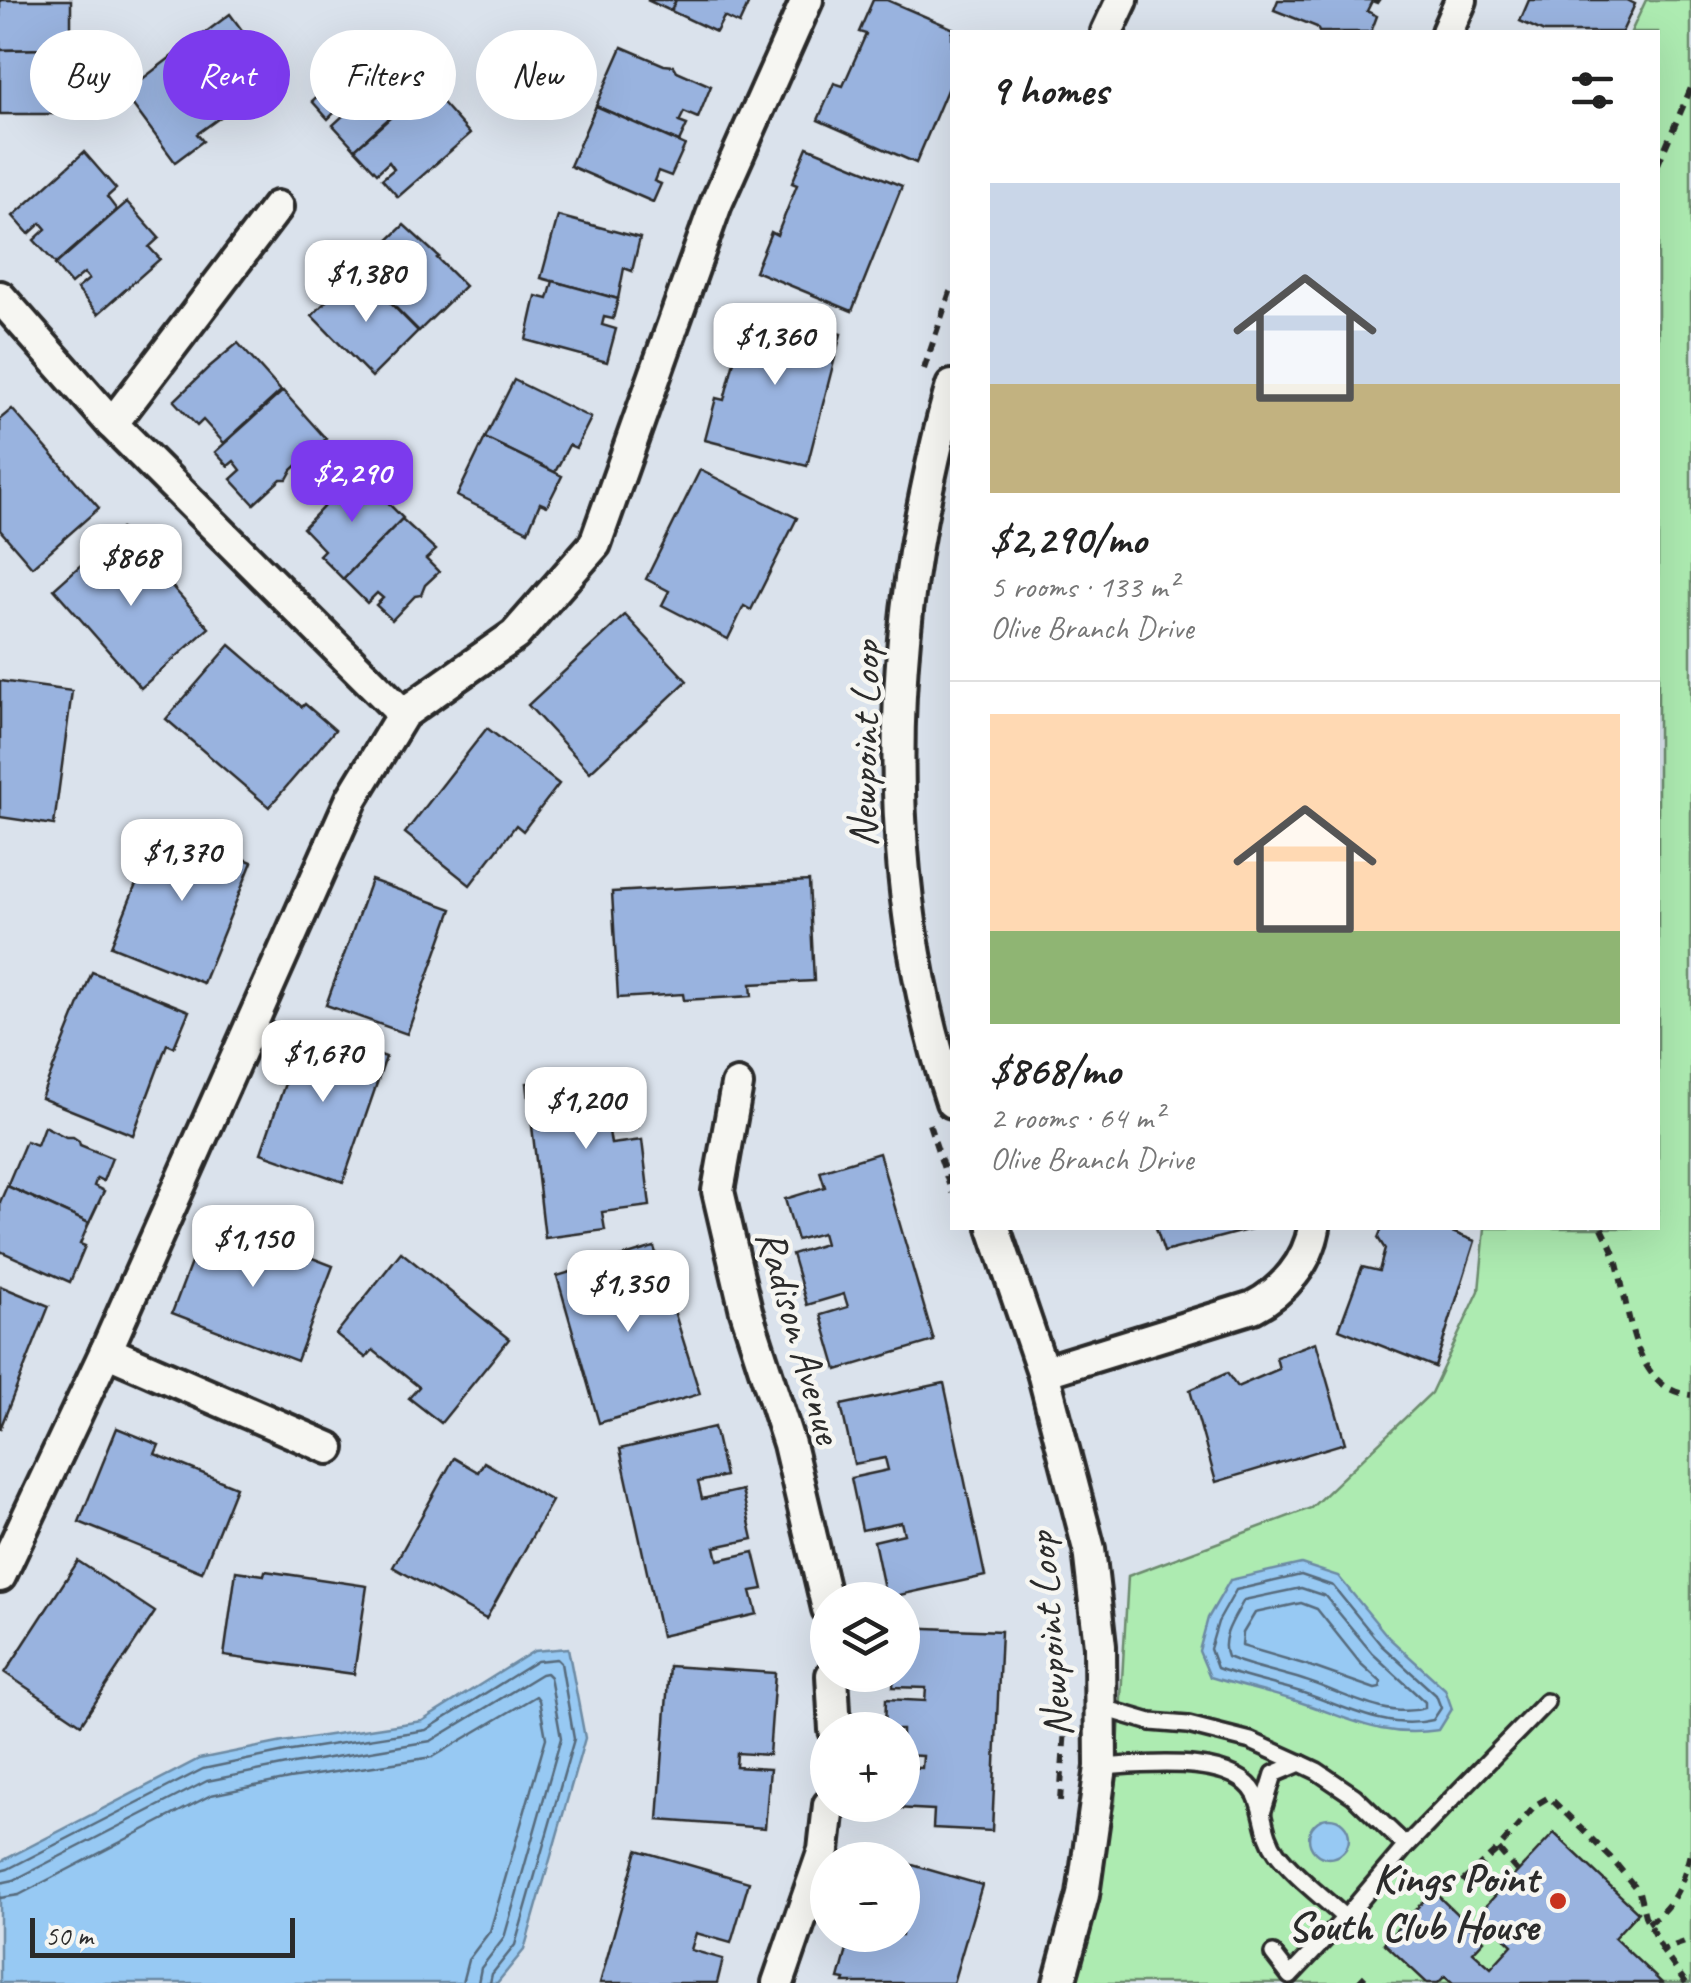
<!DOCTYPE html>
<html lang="en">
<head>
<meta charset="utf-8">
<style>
  :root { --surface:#fff; --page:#f6f6f6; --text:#222; --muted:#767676; --line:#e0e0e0; --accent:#7c3aed }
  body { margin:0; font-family:Caveat,sans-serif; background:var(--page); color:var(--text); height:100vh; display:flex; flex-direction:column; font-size:38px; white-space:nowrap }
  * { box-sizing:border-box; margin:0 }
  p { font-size:32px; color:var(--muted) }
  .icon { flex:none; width:55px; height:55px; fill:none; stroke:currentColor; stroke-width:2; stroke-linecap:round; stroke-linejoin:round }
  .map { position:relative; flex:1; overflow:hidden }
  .panel { position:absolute; left:950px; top:30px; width:710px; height:1200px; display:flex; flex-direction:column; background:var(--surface); border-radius:0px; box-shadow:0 10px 40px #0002 }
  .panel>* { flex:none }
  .top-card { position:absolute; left:30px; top:30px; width:770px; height:90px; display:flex; gap:20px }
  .fabs { position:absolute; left:810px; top:1582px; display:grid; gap:20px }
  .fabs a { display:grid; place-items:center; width:110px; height:110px; border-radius:50%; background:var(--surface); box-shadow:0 10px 40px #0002; font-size:50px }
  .scale { position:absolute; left:30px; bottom:25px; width:265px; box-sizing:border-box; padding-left:10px; border:5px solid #2b2b2b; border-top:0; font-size:28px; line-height:35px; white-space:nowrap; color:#2b2b2b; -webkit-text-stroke:8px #f6f6f2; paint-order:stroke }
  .price { position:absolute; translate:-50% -85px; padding:0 22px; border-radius:20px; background:#fff; color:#222; font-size:32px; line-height:65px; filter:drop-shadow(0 2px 5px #0008) }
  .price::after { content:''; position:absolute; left:50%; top:60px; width:30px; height:22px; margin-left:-15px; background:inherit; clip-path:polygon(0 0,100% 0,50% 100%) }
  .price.active { background:var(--accent); color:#fff }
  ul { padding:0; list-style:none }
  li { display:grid; align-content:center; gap:20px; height:530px; padding:0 40px }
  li+li { border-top:2px solid var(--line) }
  li span { display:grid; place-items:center; height:310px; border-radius:0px; color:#555 }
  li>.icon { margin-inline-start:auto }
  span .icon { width:180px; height:180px; fill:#fffc; stroke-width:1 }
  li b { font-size:42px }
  h2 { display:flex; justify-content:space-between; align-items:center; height:120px; padding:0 40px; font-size:42px }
  .pill { padding:0 35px; border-radius:45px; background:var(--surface); box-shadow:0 10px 40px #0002; font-size:35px; line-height:90px }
  .pill.active { background:var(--accent); color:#fff }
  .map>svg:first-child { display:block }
</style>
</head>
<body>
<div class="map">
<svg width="1691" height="1983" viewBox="0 0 1691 1983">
  <rect width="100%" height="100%" fill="#dae2ec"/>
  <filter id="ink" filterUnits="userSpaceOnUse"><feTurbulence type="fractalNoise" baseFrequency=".01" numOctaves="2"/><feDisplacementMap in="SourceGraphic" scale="20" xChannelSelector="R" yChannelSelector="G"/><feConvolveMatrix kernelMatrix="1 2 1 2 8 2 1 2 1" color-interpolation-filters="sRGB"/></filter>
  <g filter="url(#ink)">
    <!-- green -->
    <polygon fill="#adebb1" stroke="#6c8b6e" stroke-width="2.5" points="1646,0 1691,0 1691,1983 1076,1983 1115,1802 1128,1576 1311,1508 1431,1393 1479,1291 1485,1228 1658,1228 1658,32 1631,32"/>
    <!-- water -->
    <g fill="#97c9f3" stroke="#6c8aa3" stroke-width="2.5">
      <path d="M1301 1564 1338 1576 1389 1638 1445 1689 1452 1709 1439 1730C1379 1739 1348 1717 1293 1700 1266 1692 1237 1685 1210 1677L1199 1651 1208 1618 1230 1580Z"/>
      <polygon points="568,1648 585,1738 524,1950 497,1983 0,1983 0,1862 199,1759 283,1742 422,1721 534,1651"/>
      <circle cx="1329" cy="1838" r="20"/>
    </g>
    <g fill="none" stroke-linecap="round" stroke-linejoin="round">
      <!-- shore -->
      <g stroke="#566a7b" stroke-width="2.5">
        <path d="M1301 1575 1333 1586 1381 1645 1436 1695 1441 1708 1433 1720C1385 1732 1339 1703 1294 1690 1269 1683 1242 1677 1217 1668L1210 1649 1218 1622 1236 1590Z"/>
        <path d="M1301 1588 1325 1596 1372 1653 1425 1702V1708C1386 1720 1340 1691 1303 1680 1278 1672 1251 1667 1227 1657 1219 1638 1235 1617 1244 1600Z"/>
        <polygon points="1301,1603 1317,1609 1360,1663 1381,1682 1380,1688 1375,1689 1307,1665 1242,1646 1243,1633 1255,1613"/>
        <polyline points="0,1871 8,1869 203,1769 285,1752 426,1730 537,1661 557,1659 561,1663 574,1739 515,1945 492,1974 490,1983"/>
        <polyline points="0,1883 14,1880 207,1781 287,1765 431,1741 541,1674 546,1673 550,1677 561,1738 504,1938 481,1968 478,1983"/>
        <polyline points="0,1898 19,1895 211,1795 289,1779 433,1757 536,1696 539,1700 546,1738 490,1931 468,1960 462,1983"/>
      </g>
    </g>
    <!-- building -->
    <g fill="#99b3df" stroke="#2b2b2b" stroke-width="2.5">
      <polygon points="0,0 71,0 71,32 58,33 58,49 0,50"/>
      <polygon points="647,0 676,0 671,11"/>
      <polygon points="676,0 750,0 739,24 724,17 716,32 671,11"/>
      <polygon points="873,0 887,0 961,32 952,32 952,78 916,163 818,120 834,83 843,86 866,34 859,32"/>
      <polygon points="1278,0 1379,0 1377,3 1372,1 1367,11 1377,16 1371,32 1319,32 1317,27 1274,10"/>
      <polygon points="1529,0 1627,0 1635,4 1622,32 1544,32 1520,21"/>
      <polygon points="230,14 281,83 254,103 249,97 224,115 178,53"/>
      <polygon points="382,36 415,73 406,82 416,94 355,149 333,125 345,114 339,108 328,119 312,101"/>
      <polygon points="622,47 664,65 674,66 677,71 711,86 698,118 684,112 679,122 687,125 679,142 596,106"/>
      <polygon points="58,49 58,65 72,65 72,114 0,114 0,50"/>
      <polygon points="175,54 222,116 197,134 203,141 175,162 124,93"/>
      <polygon points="417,94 428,106 437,97 470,134 398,197 382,179 394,169 389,162 377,173 355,149"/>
      <polygon points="596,106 685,145 671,176 658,171 654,181 661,184 653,202 570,166"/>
      <polygon points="807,147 902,186 852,311 755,271 771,232 777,235 797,185 792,183"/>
      <polygon points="84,152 116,189 107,197 117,210 56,264 34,240 46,229 41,223 29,234 13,216"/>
      <polygon points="127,202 159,238 149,247 160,259 98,314 77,289 89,279 84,273 71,284 55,265"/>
      <polygon points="558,216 640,238 632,271 624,268 618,299 541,278"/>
      <polygon points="404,225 439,257 437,258 465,286 419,331 364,276 386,254 380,248"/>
      <polygon points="364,276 418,331 372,377 312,316 336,291 342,297"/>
      <polygon points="553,281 618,299 613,319 604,317 602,325 616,329 607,362 526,340 536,296 548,299"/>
      <polygon points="742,309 841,334 807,466 705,440 716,398 724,400 737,349 732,347"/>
      <polygon points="238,343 281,391 224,443 203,420 197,426 174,401 208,368"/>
      <polygon points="514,380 591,418 576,448 569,445 555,472 485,438"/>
      <polygon points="283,391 326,439 292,470 287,479 281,479 254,504 231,479 241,470 234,461 228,466 215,452"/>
      <polygon points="12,409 99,508 32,567 0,530 0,419"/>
      <polygon points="485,438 562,476 547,506 540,503 528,531 457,496"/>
      <polygon points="700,470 797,518 751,610 744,606 728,639 662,605 669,591 646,579"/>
      <polygon points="357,472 403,518 343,579 319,555 324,550 303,528"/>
      <polygon points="402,519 436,550 426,559 439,572 425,585 421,595 415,596 392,620 376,605 383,598 377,593 367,603 343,579"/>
      <polygon points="121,529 209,628 141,688 54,589"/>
      <polygon points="625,615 687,681 590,772 528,705"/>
      <polygon points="230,645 302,707 305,704 335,730 269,807 166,719"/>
      <polygon points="0,681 72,691 54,825 0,817"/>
      <polygon points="487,728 559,784 523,831 516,825 470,885 405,833"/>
      <polygon points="160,825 252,862 203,983 111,946"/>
      <polygon points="371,880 452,909 407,1034 326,1005"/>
      <polygon points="809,881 814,981 751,984 752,996 684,1000 683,994 618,998 612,892"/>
      <polygon points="92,972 189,1011 174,1047 167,1044 133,1135 41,1098"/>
      <polygon points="304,1028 386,1057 343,1182 261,1153"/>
      <polygon points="630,1071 637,1127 609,1131 611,1144 642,1140 650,1206 602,1212 605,1230 545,1238 527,1083"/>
      <polygon points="44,1126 66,1137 73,1137 79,1141 80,1145 112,1158 103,1181 97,1178 94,1186 104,1191 89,1223 7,1186 26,1141 37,1145"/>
      <polygon points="879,1153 934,1341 837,1370 821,1315 848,1307 844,1294 807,1305 792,1254 825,1244 822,1233 797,1240 785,1199 825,1187 820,1171"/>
      <polygon points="7,1186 89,1223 80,1244 85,1246 70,1282 0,1251 0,1202"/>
      <polygon points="208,1218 333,1266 297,1361 172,1313"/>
      <polygon points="1156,1228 1255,1228 1164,1252"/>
      <polygon points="1382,1228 1442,1228 1475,1241 1435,1367 1339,1329 1362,1267 1379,1271 1385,1249 1378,1238"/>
      <polygon points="654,1247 700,1394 599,1423 557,1276"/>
      <polygon points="401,1252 509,1339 441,1423 409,1398 419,1387 373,1350 366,1358 336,1334"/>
      <polygon points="0,1286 49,1306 0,1429"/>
      <polygon points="1316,1342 1345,1443 1216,1482 1190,1390 1227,1373 1237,1387 1279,1369 1276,1357"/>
      <polygon points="944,1383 985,1576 886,1598 874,1541 904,1534 901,1522 862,1530 851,1478 888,1470 885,1458 854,1464 841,1405"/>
      <polygon points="714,1427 725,1476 698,1482 702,1499 742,1490 753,1539 715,1547 718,1560 754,1552 763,1589 751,1591 757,1614 661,1636 620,1449"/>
      <polygon points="117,1428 159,1445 155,1454 236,1487 202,1572 79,1522"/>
      <polygon points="454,1458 478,1472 484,1462 552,1501 486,1619 393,1567"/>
      <polygon points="78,1561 155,1612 81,1724 5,1673"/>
      <polygon points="236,1571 264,1575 265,1571 367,1586 354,1674 224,1656"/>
      <polygon points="902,1627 1001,1631 992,1831 933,1828 934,1810 895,1808 895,1805 902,1805 902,1767 922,1768 923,1756 902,1755 902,1730 885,1730 886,1699 925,1701 926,1688 893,1687 894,1675 902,1675"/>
      <polygon points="669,1666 775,1673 769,1755 737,1753 736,1767 770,1769 765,1828 658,1820"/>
      <polygon points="1554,1833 1638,1912 1614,1938 1662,1983 1453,1983 1445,1976 1438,1983 1427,1983 1384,1943 1433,1891 1484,1940 1473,1952 1491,1968 1512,1945 1479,1913"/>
      <polygon points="637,1850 749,1882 731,1943 696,1933 691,1950 723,1959 717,1983 600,1983"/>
      <polygon points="902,1862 982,1885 953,1983 844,1983 845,1980 839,1979 851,1935 902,1935"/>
    </g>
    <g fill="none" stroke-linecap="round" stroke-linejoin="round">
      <!-- lane casing -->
      <g stroke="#2b2b2b" stroke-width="22">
        <g id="lane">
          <polyline points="1100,1707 1151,1722 1188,1725 1251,1741 1300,1763 1317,1771 1354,1796 1406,1846"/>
          <path d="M1101 1767C1140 1765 1234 1753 1256 1795 1265 1814 1263 1834 1277 1853 1295 1877 1323 1897 1345 1918"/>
          <polyline points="1263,1810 1274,1774 1300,1763"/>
          <polyline points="1273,1954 1290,1976 1345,1918 1406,1846 1546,1702"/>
        </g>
      </g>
      <!-- street casing -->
      <g stroke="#2b2b2b" stroke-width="38">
        <g id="street">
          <polyline points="1107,32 1122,0"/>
          <polyline points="1447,32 1461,0"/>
          <polyline points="0,297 112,424 403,714"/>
          <path d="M952 386C939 429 930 473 921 518 885 711 890 916 952 1102"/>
          <polyline points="112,424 277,207"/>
          <polyline points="737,1085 718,1191 746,1311 789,1444 828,1609"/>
          <polyline points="994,1228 1043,1372 1089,1549 1100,1646 1101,1767 1083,1895 1059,1983"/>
          <polyline points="106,1351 329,1448"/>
          <path d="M1043 1372 1253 1307C1284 1291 1308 1262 1314 1228"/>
          <polyline points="0,1576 106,1351 352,798 403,714 515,635 595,544 716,204 807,0"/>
          <polyline points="832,1675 835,1730"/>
          <polyline points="778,1983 824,1850 829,1805"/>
        </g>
      </g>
      <!-- path -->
      <g stroke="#2b2b2b" stroke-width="6" stroke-dasharray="10 8" stroke-linecap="butt">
        <polyline points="1658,164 1691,88"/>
        <polyline points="924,369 952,286"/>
        <polyline points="929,1124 952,1193"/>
        <path d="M1602 1228C1606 1237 1612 1247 1615 1257 1630 1303 1629 1389 1691 1395"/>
        <polyline points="1060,1801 1065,1728"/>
        <polyline points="1517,1871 1498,1849 1537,1804 1549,1797 1612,1859 1639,1892 1645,1916 1662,1950"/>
        <polyline points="1462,1882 1498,1849"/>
        <path d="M1648 1923C1676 1905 1684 1880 1691 1849"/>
        <polyline points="1358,1983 1370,1971"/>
        <polyline points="1686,1983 1662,1950 1691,1940"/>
      </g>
      <!-- lane -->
      <use href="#lane" stroke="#f6f6f2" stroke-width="15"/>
      <!-- street -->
      <use href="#street" stroke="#f6f6f2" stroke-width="30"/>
    </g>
  </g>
  <!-- markers -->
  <circle fill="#c8321e" stroke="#f6f6f2" stroke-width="4" cx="1558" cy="1901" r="10"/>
  <g text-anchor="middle" stroke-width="9" stroke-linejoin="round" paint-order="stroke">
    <!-- street labels -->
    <g font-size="42" fill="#2b2b2b" stroke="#f6f6f2">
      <text transform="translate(863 744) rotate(-89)" y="15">Newpoint Loop</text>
      <text transform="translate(801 1336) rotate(74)" y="15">Radison Avenue</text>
      <text transform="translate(1048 1635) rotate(-95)" y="15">Newpoint Loop</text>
    </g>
    <!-- poi labels -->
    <g font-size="42" font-weight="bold" fill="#2b2b2b" stroke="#f6f6f2" text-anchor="end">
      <text x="1538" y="1892">Kings Point<tspan x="1538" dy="48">South Club House</tspan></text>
    </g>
  </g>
</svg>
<div class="fabs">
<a><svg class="icon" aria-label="layers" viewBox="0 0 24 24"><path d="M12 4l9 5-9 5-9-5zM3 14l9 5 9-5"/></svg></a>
<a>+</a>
<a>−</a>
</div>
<div class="scale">50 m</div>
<b class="price" style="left:366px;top:325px">$1,380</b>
<b class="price" style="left:775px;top:388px">$1,360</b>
<b class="price active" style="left:352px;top:525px">$2,290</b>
<b class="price" style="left:131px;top:609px">$868</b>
<b class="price" style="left:182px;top:904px">$1,370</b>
<b class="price" style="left:323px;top:1105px">$1,670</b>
<b class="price" style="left:586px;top:1152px">$1,200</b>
<b class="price" style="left:253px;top:1290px">$1,150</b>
<b class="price" style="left:628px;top:1335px">$1,350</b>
<div class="top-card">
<a class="pill">Buy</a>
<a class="pill active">Rent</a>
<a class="pill">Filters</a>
<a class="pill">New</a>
</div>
<section class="panel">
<h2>9 homes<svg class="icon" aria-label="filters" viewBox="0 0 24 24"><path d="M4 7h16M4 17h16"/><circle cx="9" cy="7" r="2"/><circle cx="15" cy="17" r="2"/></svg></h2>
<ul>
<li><span style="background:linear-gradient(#c9d6e8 65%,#c2b280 0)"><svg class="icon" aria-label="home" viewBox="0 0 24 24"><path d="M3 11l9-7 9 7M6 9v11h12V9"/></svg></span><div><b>$2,290/mo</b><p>5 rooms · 133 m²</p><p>Olive Branch Drive</p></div></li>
<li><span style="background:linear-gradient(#ffd9b3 70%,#8fb573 0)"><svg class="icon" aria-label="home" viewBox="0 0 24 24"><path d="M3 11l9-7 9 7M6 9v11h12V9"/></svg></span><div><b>$868/mo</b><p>2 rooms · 64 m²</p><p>Olive Branch Drive</p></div></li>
</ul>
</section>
</div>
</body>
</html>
